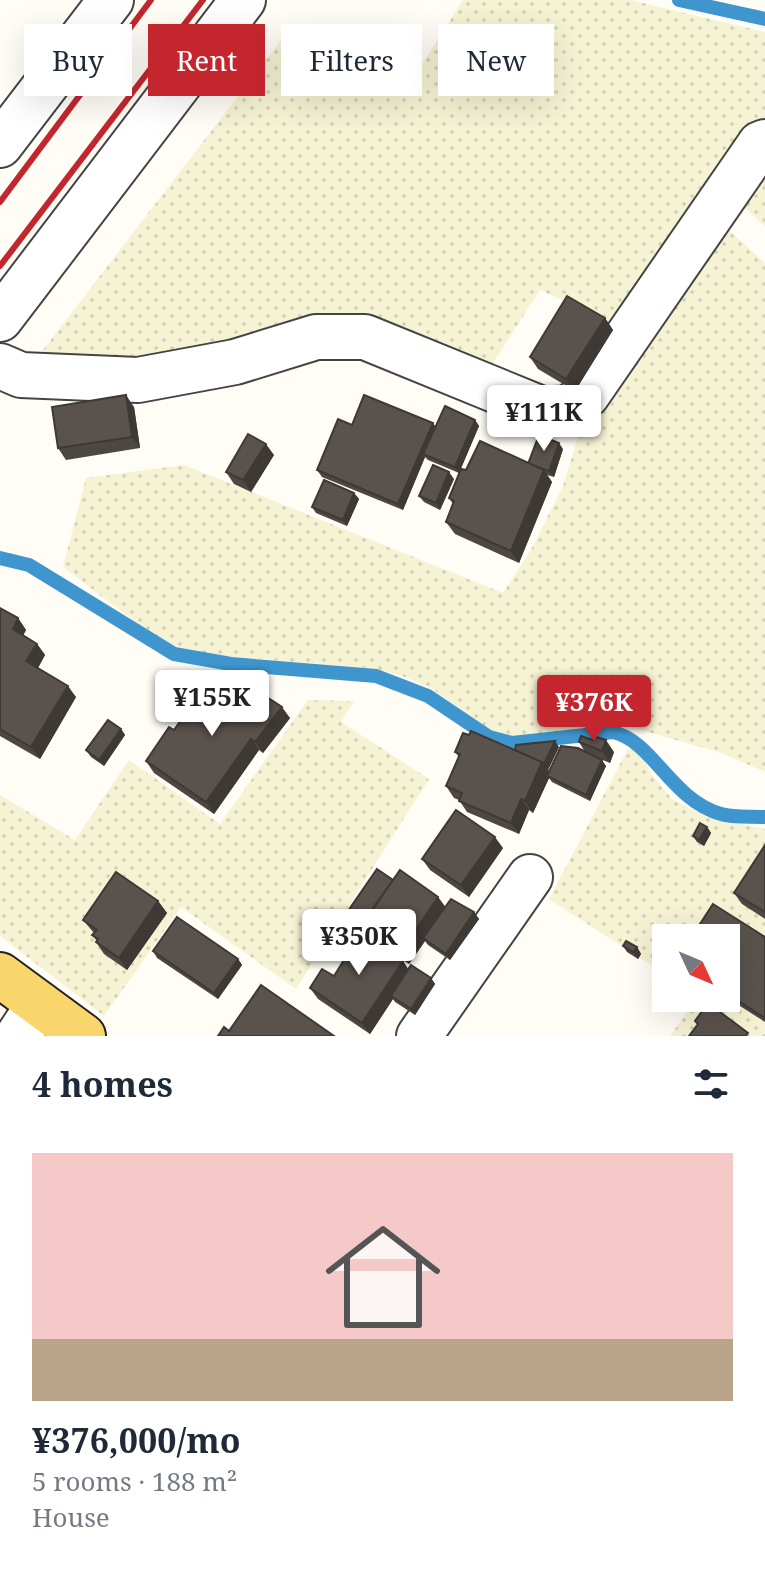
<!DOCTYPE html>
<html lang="en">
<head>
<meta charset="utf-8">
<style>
  :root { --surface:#fff; --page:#f2f2f3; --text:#1f2937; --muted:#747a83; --accent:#c4262e }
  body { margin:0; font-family:"Noto Serif",serif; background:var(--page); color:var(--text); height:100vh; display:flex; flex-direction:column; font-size:30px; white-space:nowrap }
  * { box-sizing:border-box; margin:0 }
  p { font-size:26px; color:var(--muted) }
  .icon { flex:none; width:44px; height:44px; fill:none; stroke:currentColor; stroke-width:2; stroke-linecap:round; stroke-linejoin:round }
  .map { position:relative; height:1036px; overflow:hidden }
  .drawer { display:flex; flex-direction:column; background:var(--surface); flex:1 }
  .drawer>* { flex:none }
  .guide { position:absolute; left:24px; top:24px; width:718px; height:72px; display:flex; gap:16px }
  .needle { width:52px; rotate:134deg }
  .tools { position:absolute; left:652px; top:924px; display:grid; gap:16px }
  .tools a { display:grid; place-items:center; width:88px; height:88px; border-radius:0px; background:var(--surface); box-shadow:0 8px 32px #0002; font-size:40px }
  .price { position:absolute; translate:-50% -68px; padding:0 18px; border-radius:8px; background:#fff; color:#222; font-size:26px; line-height:52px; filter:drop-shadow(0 2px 4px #0008) }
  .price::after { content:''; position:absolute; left:50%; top:48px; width:24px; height:18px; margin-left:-12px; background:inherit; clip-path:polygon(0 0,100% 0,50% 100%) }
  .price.active { background:var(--accent); color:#fff }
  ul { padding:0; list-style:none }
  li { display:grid; align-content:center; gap:16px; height:424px; padding:0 32px }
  li span { display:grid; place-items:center; height:248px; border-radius:0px; color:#555 }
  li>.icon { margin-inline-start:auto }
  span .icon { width:144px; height:144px; fill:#fffc; stroke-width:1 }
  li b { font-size:34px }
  h2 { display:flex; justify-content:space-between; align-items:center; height:96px; padding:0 32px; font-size:34px }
  .tag { padding:0 28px; border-radius:0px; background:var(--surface); box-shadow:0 8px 32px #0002; font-size:28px; line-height:72px }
  .tag.active { background:var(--accent); color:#fff }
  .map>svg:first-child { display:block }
</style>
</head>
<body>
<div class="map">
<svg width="765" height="1036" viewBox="0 0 765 1036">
  <defs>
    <pattern id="farmland-dots" width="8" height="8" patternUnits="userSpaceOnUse" patternTransform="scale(2)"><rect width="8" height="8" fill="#f6f3d4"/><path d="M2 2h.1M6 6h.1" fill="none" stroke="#d2cfb5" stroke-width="1.8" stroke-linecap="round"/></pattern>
  </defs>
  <rect width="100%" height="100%" fill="#fffdf5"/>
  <!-- farmland -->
  <g fill="url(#farmland-dots)">
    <polygon points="463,0 630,0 765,32 765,126 618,325 540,290 486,374 382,328 185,356 33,363 292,26 405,91"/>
    <polygon points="765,162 765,227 735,198"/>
    <polygon points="721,223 765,263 765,772 722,753 620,724 520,739 492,732 431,688 400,675 366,668 190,653 154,636 63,567 86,478 184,465 503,593 531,550 563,486 583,420"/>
    <polygon points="308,700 354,701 341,722 429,779 296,989 181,907 104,1016 0,936 0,795 75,840 129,760 220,824"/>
    <polygon points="638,744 650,772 672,799 707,817 765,829 765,1036 670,1036 697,998 726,998 726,938 666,938 666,975 549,899 628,749"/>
  </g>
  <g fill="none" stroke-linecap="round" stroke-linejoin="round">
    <!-- stream -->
    <g stroke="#3f96cf" stroke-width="14">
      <polyline points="679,0 765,19"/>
      <path d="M0 558 29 565 174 654 231 664 376 676 428 696 489 737 512 743 613 732C653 741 671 800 721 814 734 818 751 816 765 817"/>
    </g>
    <!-- minor casing -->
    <g stroke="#444" stroke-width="48">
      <g id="minor">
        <polyline points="0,145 111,0"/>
        <polyline points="0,319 243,0"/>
        <polyline points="0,366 21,375 138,380 235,362 316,337 365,337 544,410 568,408 587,395 760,144 765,142"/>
        <polyline points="18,1036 39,1004"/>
        <polyline points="419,1036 530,877"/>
      </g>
    </g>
    <!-- major casing -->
    <g stroke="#222" stroke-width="48">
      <polyline id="major" points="0,975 83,1036"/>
    </g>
    <!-- minor -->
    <use href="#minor" stroke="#fff" stroke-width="44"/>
    <!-- major -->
    <use href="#major" stroke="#f9d66b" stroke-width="44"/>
    <!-- rail -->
    <g stroke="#c4262e" stroke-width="6">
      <polyline points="0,202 151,0"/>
      <polyline points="0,266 203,0"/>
    </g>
  </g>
  <!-- wall -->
  <g fill="#4d4742">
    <polygon points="605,318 613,330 575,391 538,369 530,357"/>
    <polygon points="134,407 140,448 66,460 58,448"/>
    <polygon points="475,420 479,426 459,473 428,460 425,457 403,510 322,477 317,470 352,425 433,423 435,427"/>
    <polygon points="563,449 554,477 547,475 552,482 519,563 455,534 446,522 453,504 449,498 466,470 528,463"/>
    <polygon points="274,455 251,492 234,484 226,472"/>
    <polygon points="454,479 440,510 424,502 419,496"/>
    <polygon points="354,493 359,499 347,526 316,513 312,507"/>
    <polygon points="0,608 18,618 26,630 23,635 37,644 45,655 38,668 76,697 40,759 0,736"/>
    <polygon points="248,694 290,718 263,753 259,750 214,814 154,773 146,761 174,730 211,705"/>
    <polygon points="121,729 125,735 104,766 91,757 86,750"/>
    <polygon points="579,742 614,752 610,763 600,759 606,766 590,801 552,782 549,778 533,813 529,810 519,834 467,812 459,800 454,798 446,786 459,757 455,752 559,747 548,770 549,771 585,752"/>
    <polygon points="707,827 711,833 704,846 697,842 693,836"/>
    <polygon points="765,845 765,919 742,904 734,893"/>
    <polygon points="503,848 469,897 430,870 422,859"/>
    <polygon points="393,880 438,897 445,907 474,912 479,919 450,960 428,945 425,941 409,964 370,937 362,925 363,924 353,917 348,911"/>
    <polygon points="158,901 167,913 127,970 104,954 96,942 97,941 92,935 94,933 83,920"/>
    <polygon points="765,937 765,1022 726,997 726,938"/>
    <polygon points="623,946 637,947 641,954 638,959 627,952"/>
    <polygon points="344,949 408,969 431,978 435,984 415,1015 395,1002 393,999 370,1034 318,999 310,988 334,976 348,954"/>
    <polygon points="153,951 238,959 242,965 218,999 157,958"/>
  </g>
  <!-- shaded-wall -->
  <g fill="#3f3936">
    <polygon points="605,318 613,330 575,391 566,379"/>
    <polygon points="126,395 134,407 140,448 132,437"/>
    <polygon points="475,420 479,426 459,473 455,467"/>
    <polygon points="433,423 437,429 423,454 425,457 403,510 398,504"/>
    <polygon points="559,443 563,449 554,477 549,471"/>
    <polygon points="266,444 274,455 251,492 243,480"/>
    <polygon points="544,470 552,482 519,563 511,551"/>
    <polygon points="449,472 454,479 440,510 436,503"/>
    <polygon points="354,493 359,499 347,526 343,520"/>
    <polygon points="18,618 26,630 21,640 13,629"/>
    <polygon points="37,644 45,655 35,673 26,661"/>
    <polygon points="68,686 76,697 40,759 31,747"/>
    <polygon points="282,707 290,718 263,753 255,742"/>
    <polygon points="121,729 125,735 104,766 99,760"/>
    <polygon points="251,739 259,750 214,814 206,802"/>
    <polygon points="606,740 614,752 610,763 602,751"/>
    <polygon points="555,741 559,747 548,770 551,773 547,776 549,778 533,813 525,801 542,762"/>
    <polygon points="602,760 606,766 590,801 586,795"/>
    <polygon points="521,799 529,810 519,834 511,823"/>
    <polygon points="707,827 711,833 704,846 699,840"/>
    <polygon points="495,837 503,848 469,897 461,885"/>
    <polygon points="438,897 447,909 423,938 425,941 409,964 401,952"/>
    <polygon points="158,901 167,913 127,970 119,958"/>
    <polygon points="474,912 479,919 450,960 446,954"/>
    <polygon points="637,947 641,954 638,959 633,952"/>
    <polygon points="238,959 242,965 218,999 214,993"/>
    <polygon points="403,961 411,973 391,996 393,999 370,1034 362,1023"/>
    <polygon points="431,978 435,984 415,1015 411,1009"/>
  </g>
  <!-- building -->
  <g fill="#5a524d" stroke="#3f3936" stroke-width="2">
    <polygon points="567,296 605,318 566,379 530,357"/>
    <polygon points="126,395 132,437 58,448 52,407"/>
    <polygon points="364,395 433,423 398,504 317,470 338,419 352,425"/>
    <polygon points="445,406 475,420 455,467 423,454"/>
    <polygon points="248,434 266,444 243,480 226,472"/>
    <polygon points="539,435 559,443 549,471 528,464"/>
    <polygon points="480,441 544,470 511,551 446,522 454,501 449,498 461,469 466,470"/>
    <polygon points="433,465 449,472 436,503 419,496"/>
    <polygon points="324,480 354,493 343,520 312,507"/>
    <polygon points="0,608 18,618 13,629 37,644 26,661 68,686 31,747 0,729"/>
    <polygon points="228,681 248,694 253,688 282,707 255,742 251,739 206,802 146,761 169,727 174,730 198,696 211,705"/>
    <polygon points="108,720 121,729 99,760 86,750"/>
    <polygon points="471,731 542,762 525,801 521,799 511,823 459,801 462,793 446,786 460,754 455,752 463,733 469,735"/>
    <polygon points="581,736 592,740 593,736 606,740 602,751 579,742"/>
    <polygon points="555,741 544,764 542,762 515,750 516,745"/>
    <polygon points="561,746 578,748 602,760 586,795 547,776"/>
    <polygon points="456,810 495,837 461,885 422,859"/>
    <polygon points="700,823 707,827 699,840 693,836"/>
    <polygon points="765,845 765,912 734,893"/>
    <polygon points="377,869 393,880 364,921 348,911"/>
    <polygon points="400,870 438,897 401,952 362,925"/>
    <polygon points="116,872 158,901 119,958 96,942 98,939 92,935 97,930 83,920"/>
    <polygon points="451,899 474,912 446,954 423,938"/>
    <polygon points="713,904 765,937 765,1018 726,993 726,938 691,938"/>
    <polygon points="177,917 238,959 214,993 153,951"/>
    <polygon points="356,930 403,961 362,1023 310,988 322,969 334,976 349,952 344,949"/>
    <polygon points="626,941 637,947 633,952 623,946"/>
    <polygon points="411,965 431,978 411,1009 391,996"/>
    <polygon points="261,985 334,1036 218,1036 224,1027 229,1031"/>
    <polygon points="708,1003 748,1033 746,1036 689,1036 698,1024 695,1021"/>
  </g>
</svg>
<div class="tools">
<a><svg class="needle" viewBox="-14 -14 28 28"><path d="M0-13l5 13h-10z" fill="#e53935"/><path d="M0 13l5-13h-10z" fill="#747a83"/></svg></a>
</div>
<b class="price" style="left:544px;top:453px">¥111K</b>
<b class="price" style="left:212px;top:738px">¥155K</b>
<b class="price active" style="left:594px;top:743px">¥376K</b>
<b class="price" style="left:359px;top:977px">¥350K</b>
<div class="guide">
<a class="tag">Buy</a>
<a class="tag active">Rent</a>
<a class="tag">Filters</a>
<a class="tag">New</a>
</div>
</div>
<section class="drawer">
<h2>4 homes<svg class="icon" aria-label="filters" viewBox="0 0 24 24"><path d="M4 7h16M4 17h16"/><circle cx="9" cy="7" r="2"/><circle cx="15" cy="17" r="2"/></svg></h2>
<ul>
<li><span style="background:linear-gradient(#f6c9c9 75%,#b9a48a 0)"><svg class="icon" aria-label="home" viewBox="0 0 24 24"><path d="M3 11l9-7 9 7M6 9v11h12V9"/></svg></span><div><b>¥376,000/mo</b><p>5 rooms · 188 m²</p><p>House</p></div></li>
</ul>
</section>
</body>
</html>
